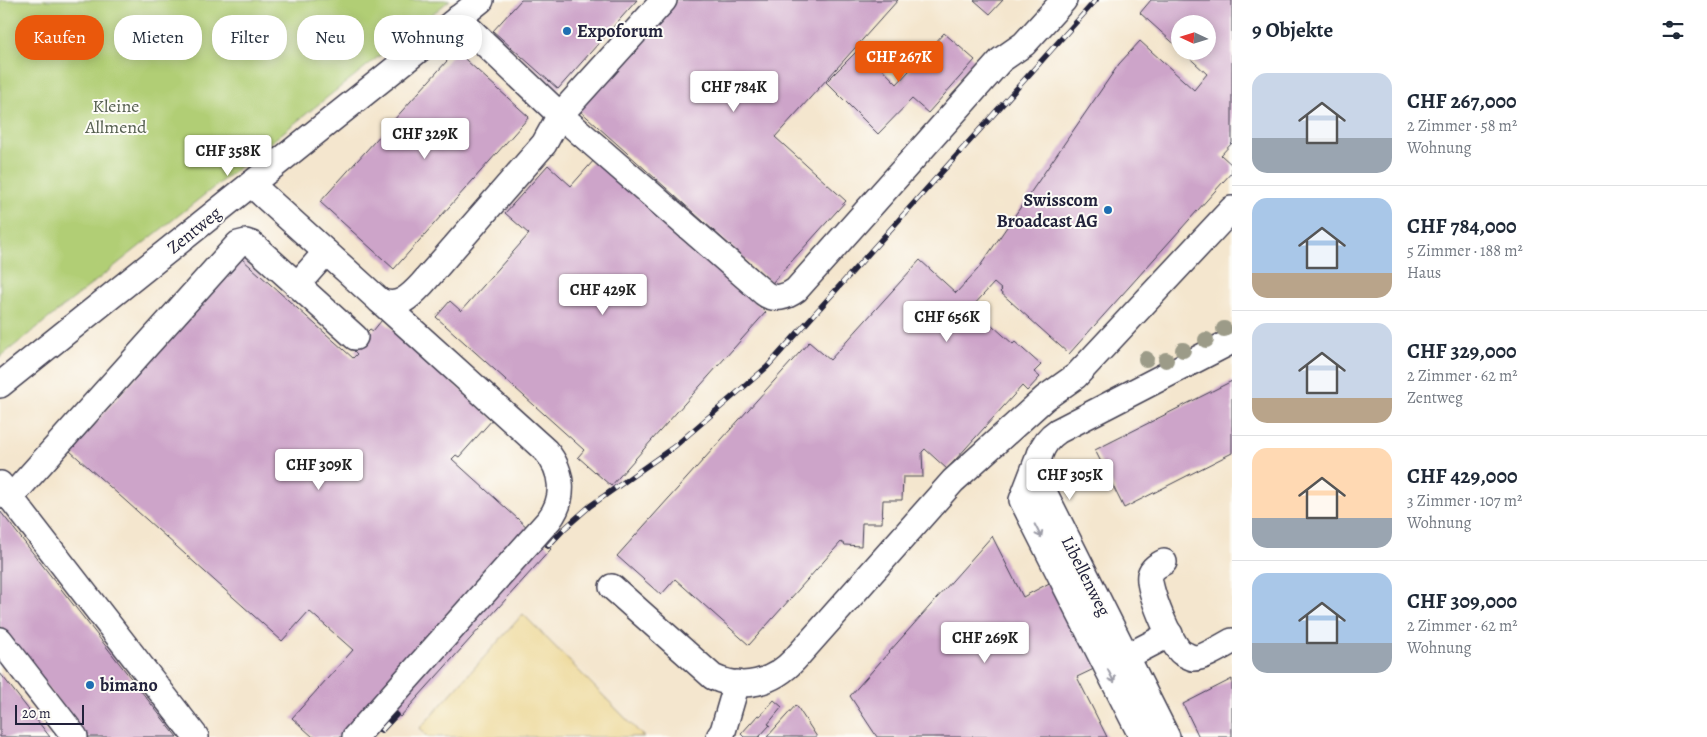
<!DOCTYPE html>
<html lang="de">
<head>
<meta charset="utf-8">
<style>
  :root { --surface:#fff; --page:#f6f6f7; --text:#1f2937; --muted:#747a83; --line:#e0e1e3; --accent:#ea580c }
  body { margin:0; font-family:Alegreya,serif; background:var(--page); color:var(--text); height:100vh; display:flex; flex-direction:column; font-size:19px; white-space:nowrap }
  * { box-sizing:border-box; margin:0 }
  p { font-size:16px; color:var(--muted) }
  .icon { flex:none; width:28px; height:28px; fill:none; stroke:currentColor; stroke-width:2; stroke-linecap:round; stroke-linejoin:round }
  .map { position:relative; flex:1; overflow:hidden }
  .side { display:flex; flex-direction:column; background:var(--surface); width:475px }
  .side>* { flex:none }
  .hud { position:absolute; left:15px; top:15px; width:475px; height:45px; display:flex; gap:10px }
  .needle { width:32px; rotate:274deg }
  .controls { position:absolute; left:1171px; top:15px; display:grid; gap:10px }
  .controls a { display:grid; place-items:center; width:45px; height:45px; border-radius:50%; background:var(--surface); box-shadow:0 2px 12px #0003; font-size:25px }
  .scale { position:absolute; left:15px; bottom:12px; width:69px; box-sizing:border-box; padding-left:5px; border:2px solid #22223b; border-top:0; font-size:14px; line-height:18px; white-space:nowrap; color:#22223b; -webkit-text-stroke:4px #fdfcf7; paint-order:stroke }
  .price { position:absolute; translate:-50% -42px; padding:0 11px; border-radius:5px; background:#fff; color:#222; font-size:16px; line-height:32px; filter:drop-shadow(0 1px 2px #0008) }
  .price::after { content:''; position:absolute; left:50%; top:30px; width:15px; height:11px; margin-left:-8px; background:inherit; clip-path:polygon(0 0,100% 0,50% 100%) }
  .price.active { background:var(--accent); color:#fff }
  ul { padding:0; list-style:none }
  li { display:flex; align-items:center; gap:15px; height:125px; padding:0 20px }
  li+li { border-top:1px solid var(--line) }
  li span { display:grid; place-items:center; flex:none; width:140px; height:100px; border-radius:15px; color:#555 }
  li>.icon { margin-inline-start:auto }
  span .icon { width:60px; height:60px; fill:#fffc; stroke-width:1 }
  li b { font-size:21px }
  h2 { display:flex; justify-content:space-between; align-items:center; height:60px; padding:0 20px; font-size:21px }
  .tag { padding:0 18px; border-radius:20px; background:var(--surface); box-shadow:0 2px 12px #0003; font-size:18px; line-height:45px }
  .tag.active { background:var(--accent); color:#fff }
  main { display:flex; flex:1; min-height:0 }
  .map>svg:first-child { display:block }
</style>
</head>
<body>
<main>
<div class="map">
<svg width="1232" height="737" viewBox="0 0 1232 737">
  <rect width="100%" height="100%" fill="#fdfcf7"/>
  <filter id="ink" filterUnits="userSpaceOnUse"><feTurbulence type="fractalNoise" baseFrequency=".02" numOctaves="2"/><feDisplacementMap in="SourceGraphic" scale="10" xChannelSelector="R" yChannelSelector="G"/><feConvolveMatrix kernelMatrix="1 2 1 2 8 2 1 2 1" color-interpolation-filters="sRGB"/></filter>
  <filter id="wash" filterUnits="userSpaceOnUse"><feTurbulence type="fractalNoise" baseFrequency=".0096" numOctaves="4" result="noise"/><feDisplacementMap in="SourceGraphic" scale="20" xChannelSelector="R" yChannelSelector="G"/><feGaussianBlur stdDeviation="1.12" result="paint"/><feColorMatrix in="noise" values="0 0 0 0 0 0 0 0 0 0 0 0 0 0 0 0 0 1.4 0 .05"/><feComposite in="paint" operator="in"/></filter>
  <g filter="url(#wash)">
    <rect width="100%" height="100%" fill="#f4e6ce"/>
    <!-- green -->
    <polygon fill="#b1ce75" stroke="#6a7858" points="0,0 450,0 0,357"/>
    <!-- sand -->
    <polygon fill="#eeda9e" stroke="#887e6c" points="523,614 644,737 427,737 420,728"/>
    <g id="blocks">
      <!-- building -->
      <g fill="#cda4c9">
        <polygon points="521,0 637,0 558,89 493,31"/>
        <polygon points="677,0 898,0 775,137 846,201 772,283 578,109"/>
        <polygon points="974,0 1003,0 990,14"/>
        <polygon points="1151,0 1232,0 1232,143 1221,155 1232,165 1232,172 1069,354 1000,292 1002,290 994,283 972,307 1013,344 1015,342 1041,365 1034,372 1040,377 1027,391 1022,386 947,469 925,449 922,452 923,477 903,477 902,500 883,500 882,523 862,523 861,546 845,545 841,542 749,645 675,579 661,595 617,556 809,342 830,360 920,260 956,293 978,269 1119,64 1140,41 1194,90 1207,74 1182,51 1208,51 1208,24 1180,24 1180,49 1140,13"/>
        <polygon points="944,33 975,60 928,113 912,99 878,134 826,82 861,47 897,84"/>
        <polygon points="456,51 529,117 394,269 320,202"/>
        <polygon points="595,159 766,312 611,486 578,457 584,450 436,317 450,301 461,311 529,234 505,213 548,165 571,186"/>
        <polygon points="242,259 353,358 357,354 354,351 367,338 364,335 370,329 373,331 382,320 493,419 459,457 456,455 452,459 551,549 400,717 394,712 372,737 313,737 292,718 353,650 309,611 282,641 70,451"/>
        <polygon points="1232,381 1232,453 1124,508 1095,450"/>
        <polygon points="0,511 177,737 86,737 0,627"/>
        <polygon points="992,536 1023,597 1055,580 1098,667 1077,677 1107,737 877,737 850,696"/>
        <polygon points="0,673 50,737 0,737"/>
        <polygon points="1232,679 1232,737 1199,737 1183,704"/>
        <polygon points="774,700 782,707 768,724 770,725 759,737 744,737 741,734 758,715 760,716"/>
        <polygon points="796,705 817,737 767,737"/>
      </g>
    </g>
  </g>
  <g filter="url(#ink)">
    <use href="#blocks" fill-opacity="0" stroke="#423f51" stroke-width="1"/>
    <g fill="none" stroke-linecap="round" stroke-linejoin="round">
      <!-- minor casing -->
      <g stroke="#423f51" stroke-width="28">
        <g id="minor">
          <path d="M458 18 560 115 764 293C774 301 787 297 796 290L1001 60 1024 44 1064 0"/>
          <path d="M251 184 380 301C398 309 410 297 422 284L544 144 560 115 664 0"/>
          <polyline points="297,285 326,252"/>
          <polyline points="0,385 481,0"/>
          <polyline points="1037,461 1022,500 1142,737"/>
          <polyline points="0,484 196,737"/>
          <polyline points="10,498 238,244 246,242 252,244 355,337"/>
          <path d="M1164 562C1158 565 1152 568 1150 575 1147 588 1171 645 1182 653 1184 654 1190 657 1193 658 1202 659 1223 646 1232 641"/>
          <path d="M612 587 713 677C743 691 773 683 795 659L953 481 1045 398 1076 376 1232 209"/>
          <polyline points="0,640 75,737"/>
          <polyline points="1126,657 1170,634"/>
          <path d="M355 737 549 520C566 498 563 471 546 451L380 301"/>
          <polyline points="719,737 723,731 737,683"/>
          <path d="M1167 737 1040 484C1034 463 1040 443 1058 431L1232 341"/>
        </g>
      </g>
      <!-- minor -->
      <use href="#minor" stroke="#fff" stroke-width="25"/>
      <!-- rail casing -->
      <g stroke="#22223b" stroke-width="5.5">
        <g id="rail">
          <polyline points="548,546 564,529 590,506 675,446 767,367 1096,0"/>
          <polyline points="381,731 396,715"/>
        </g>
      </g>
      <!-- rail -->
      <use href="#rail" stroke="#fdfcf7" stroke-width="4" stroke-dasharray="11" stroke-linecap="butt"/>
    </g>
    <!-- trees -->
    <g fill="#9c9b88">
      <circle cx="1224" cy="329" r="8"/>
      <circle cx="1206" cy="340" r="8"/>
      <circle cx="1183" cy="350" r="8"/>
      <circle cx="1146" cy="359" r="8"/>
      <circle cx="1166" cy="360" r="8"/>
    </g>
    <!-- one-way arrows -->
    <defs><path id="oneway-shaft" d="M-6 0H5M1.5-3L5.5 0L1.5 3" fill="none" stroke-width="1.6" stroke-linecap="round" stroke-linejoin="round" transform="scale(1.25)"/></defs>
    <g stroke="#9c9ca7">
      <use href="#oneway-shaft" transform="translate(1038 531) rotate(63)"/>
      <use href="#oneway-shaft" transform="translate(1111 676) rotate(63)"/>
    </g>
  </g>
  <!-- markers -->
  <g fill="#1f6fb2" stroke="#fdfcf7" stroke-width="2">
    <circle cx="567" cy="31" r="5"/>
    <circle cx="1108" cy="210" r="5"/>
    <circle cx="90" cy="685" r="5"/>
  </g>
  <g text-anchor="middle" stroke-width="4" stroke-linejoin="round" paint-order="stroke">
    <!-- poi labels -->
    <g font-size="18" font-weight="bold" fill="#22223b" stroke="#fdfcf7" text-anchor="start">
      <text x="577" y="37">Expoforum</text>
      <text x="1098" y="206" text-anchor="end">Swisscom<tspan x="1098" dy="21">Broadcast AG</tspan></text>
      <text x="100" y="691">bimano</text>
    </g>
    <!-- park labels -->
    <g font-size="18" fill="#545e4f" stroke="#fdfcf7">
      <text x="116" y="112">Kleine<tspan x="116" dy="21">Allmend</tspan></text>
    </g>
    <!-- street labels -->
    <g font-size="18" fill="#22223b" stroke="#fdfcf7">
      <text transform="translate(194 230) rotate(-39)" y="6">Zentweg</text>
      <text transform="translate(1086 576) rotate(63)" y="6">Libellenweg</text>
    </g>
  </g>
</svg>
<div class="controls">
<a><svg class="needle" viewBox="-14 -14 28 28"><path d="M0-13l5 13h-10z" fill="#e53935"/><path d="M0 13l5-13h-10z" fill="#747a83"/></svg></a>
</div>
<div class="scale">20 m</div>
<b class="price active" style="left:899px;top:83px">CHF 267K</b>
<b class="price" style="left:734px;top:113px">CHF 784K</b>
<b class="price" style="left:425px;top:160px">CHF 329K</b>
<b class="price" style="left:228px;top:177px">CHF 358K</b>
<b class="price" style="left:603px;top:316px">CHF 429K</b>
<b class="price" style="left:947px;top:343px">CHF 656K</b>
<b class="price" style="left:319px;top:491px">CHF 309K</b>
<b class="price" style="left:1070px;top:501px">CHF 305K</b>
<b class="price" style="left:985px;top:664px">CHF 269K</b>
<div class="hud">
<a class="tag active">Kaufen</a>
<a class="tag">Mieten</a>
<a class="tag">Filter</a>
<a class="tag">Neu</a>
<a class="tag">Wohnung</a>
</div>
</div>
<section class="side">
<h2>9 Objekte<svg class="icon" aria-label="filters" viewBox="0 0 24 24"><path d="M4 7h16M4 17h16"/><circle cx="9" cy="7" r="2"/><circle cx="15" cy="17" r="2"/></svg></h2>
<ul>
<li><span style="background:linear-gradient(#c9d6e8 65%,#9aa5b1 0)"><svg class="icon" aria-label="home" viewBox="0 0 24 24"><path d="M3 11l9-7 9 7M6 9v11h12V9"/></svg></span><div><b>CHF 267,000</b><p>2 Zimmer · 58 m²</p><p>Wohnung</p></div></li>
<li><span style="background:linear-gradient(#a9c7e8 75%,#b9a48a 0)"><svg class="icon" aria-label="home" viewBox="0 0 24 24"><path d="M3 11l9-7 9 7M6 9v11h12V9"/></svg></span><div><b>CHF 784,000</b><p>5 Zimmer · 188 m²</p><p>Haus</p></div></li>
<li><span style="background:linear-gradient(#c9d6e8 75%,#b9a48a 0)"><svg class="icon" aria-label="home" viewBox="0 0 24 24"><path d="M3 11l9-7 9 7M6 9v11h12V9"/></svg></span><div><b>CHF 329,000</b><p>2 Zimmer · 62 m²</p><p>Zentweg</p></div></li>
<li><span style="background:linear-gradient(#ffd9b3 70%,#9aa5b1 0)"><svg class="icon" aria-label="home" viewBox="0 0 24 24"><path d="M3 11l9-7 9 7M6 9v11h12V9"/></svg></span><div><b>CHF 429,000</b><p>3 Zimmer · 107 m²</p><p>Wohnung</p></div></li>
<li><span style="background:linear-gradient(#a9c7e8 70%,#9aa5b1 0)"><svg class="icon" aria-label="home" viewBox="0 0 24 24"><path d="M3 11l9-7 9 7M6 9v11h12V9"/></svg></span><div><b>CHF 309,000</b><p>2 Zimmer · 62 m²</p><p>Wohnung</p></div></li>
</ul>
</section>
</main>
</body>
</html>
